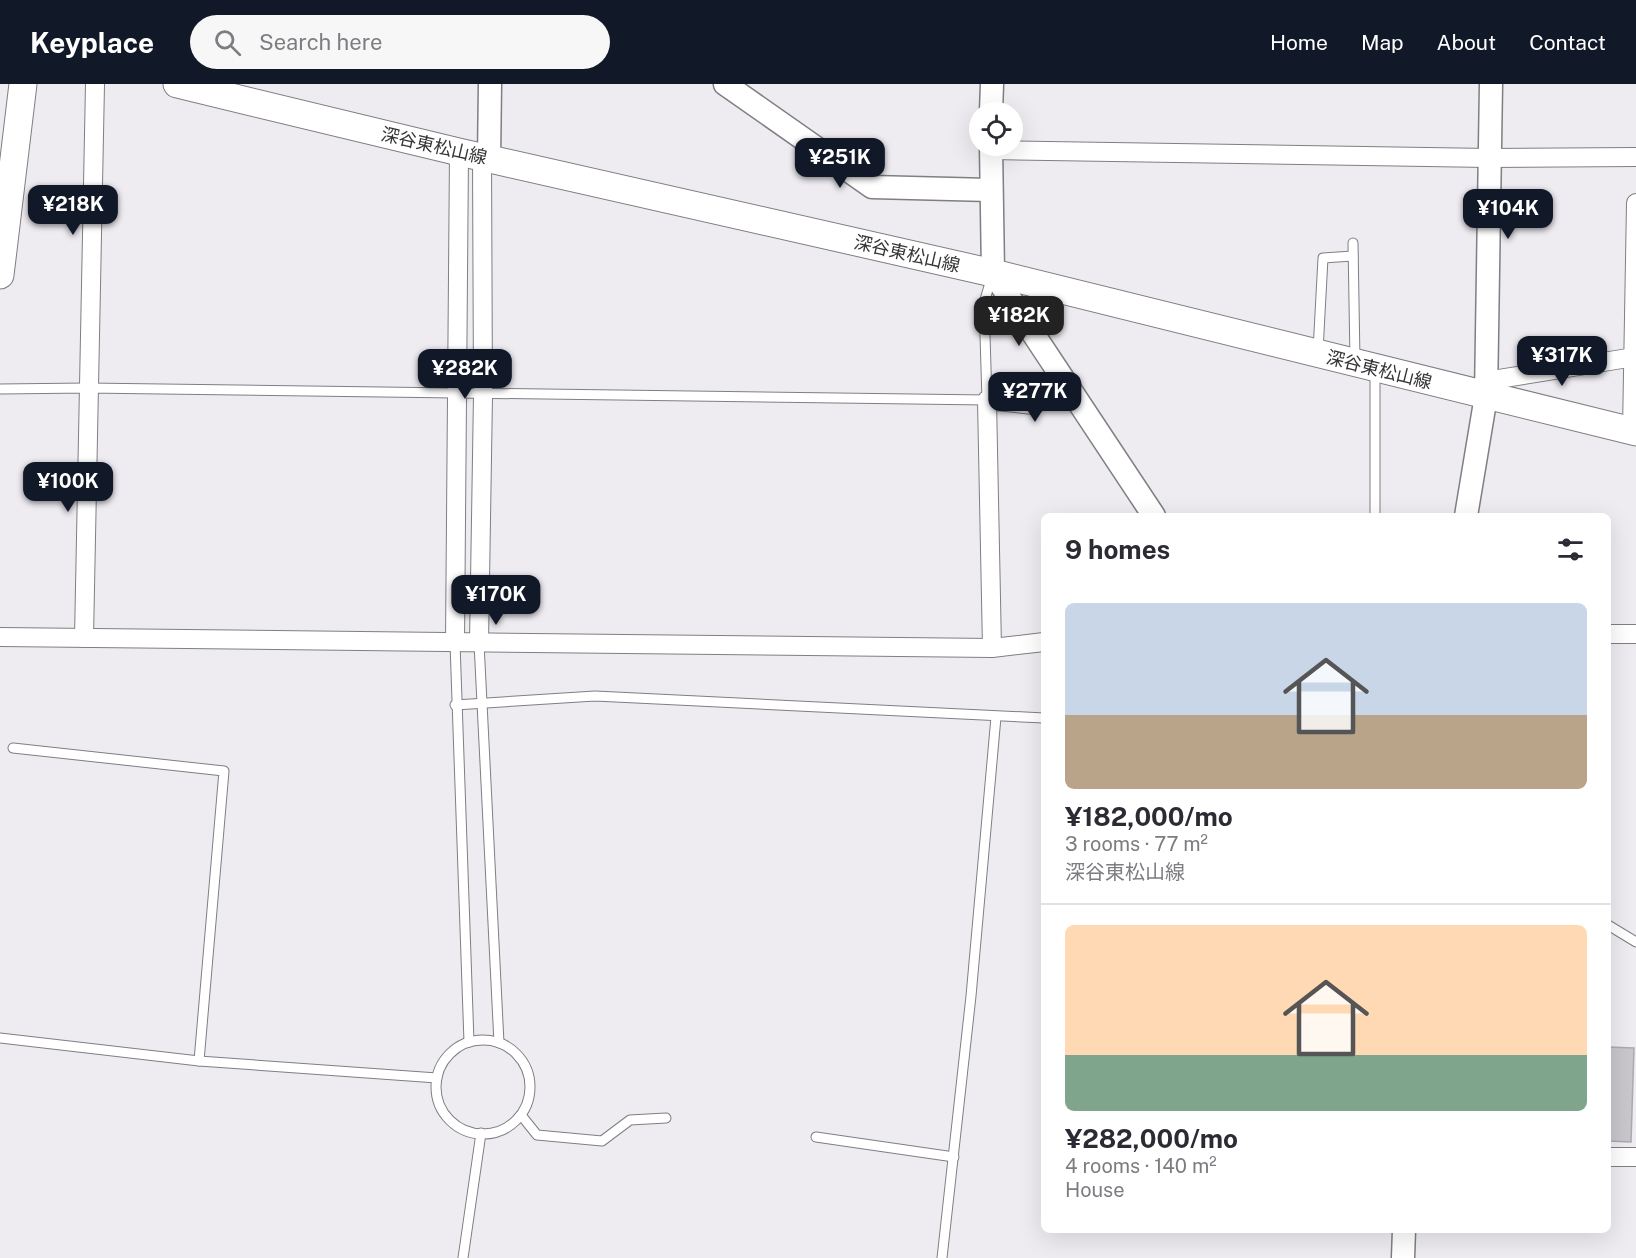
<!DOCTYPE html>
<html lang="en">
<head>
<meta charset="utf-8">
<style>
  :root { --surface:#fff; --page:#f7f7f7; --text:#2b2b33; --muted:#7c7c81; --line:#e1e1e2; --accent:#111827 }
  body { margin:0; font-family:"Public Sans","Noto Sans JP",sans-serif; background:var(--page); color:var(--text); height:100vh; display:flex; flex-direction:column; font-size:22px; white-space:nowrap }
  * { box-sizing:border-box; margin:0 }
  p { font-size:20px; color:var(--muted) }
  .icon { flex:none; width:33px; height:33px; fill:none; stroke:currentColor; stroke-width:2; stroke-linecap:round; stroke-linejoin:round }
  .map { position:relative; flex:1; overflow:hidden }
  .panel { position:absolute; left:1041px; top:429px; width:570px; height:720px; display:flex; flex-direction:column; background:var(--surface); border-radius:9px; box-shadow:0 6px 24px #0002 }
  .panel>* { flex:none }
  .buttons { position:absolute; left:969px; top:18px; display:grid; gap:12px }
  .buttons a { display:grid; place-items:center; width:54px; height:54px; border-radius:50%; background:var(--surface); box-shadow:0 6px 24px #0002; font-size:30px }
  .price { position:absolute; translate:-50% -51px; padding:0 14px; border-radius:12px; background:var(--accent); color:#fff; font-size:20px; line-height:39px; filter:drop-shadow(0 2px 3px #0008) }
  .price::after { content:''; position:absolute; left:50%; top:36px; width:18px; height:14px; margin-left:-9px; background:inherit; clip-path:polygon(0 0,100% 0,50% 100%) }
  .price.current { background:#222; color:#fff }
  ul { padding:0; list-style:none }
  li { display:grid; align-content:center; gap:12px; height:318px; padding:0 24px }
  li+li { border-top:2px solid var(--line) }
  li span { display:grid; place-items:center; height:186px; border-radius:9px; color:#555 }
  li>.icon { margin-inline-start:auto }
  span .icon { width:108px; height:108px; fill:#fffc; stroke-width:1 }
  li b { font-size:26px }
  h2 { display:flex; justify-content:space-between; align-items:center; height:72px; padding:0 24px; font-size:26px }
  header { display:flex; align-items:center; gap:36px; box-sizing:border-box; height:84px; padding:0 30px; background:var(--accent); color:#fff }
  header strong { font-size:28px }
  nav { display:flex; gap:33px; margin-inline-start:auto; font-size:21px }
  .search { width:420px; height:54px; background:var(--page); display:flex; align-items:center; gap:15px; box-sizing:border-box; padding:0 21px; border-radius:33px; color:var(--muted); font-size:22px }
  .map>svg:first-child { display:block }
</style>
</head>
<body>
<header>
<strong>Keyplace</strong>
<div class="search"><svg class="icon" aria-label="search" viewBox="0 0 24 24"><circle cx="10" cy="10" r="6"/><path d="M15 15l6 6"/></svg>Search here</div>
<nav><a>Home</a><a>Map</a><a>About</a><a>Contact</a></nav>
</header>
<div class="map">
<svg width="1636" height="1174" viewBox="0 0 1636 1174">
  <rect width="100%" height="100%" fill="#eeecf1"/>
  <!-- building -->
  <polygon fill="#c9c7cb" stroke="#acaaae" stroke-width="1.5" points="1608,963 1634,964 1631,1058 1608,1057"/>
  <g fill="none" stroke-linecap="round" stroke-linejoin="round">
    <!-- service casing -->
    <g stroke="#7f7e82" stroke-width="11">
      <g id="service">
        <polyline points="1353,159 1355,276"/>
        <polyline points="1318,267 1323,174 1353,172"/>
        <polyline points="0,305 87,304 987,316 984,219 992,192"/>
        <polyline points="1375,432 1375,287"/>
        <polyline points="455,559 469,958"/>
        <polyline points="479,559 499,959"/>
        <polyline points="455,621 595,612 1044,634"/>
        <polyline points="13,664 224,687 199,977"/>
        <polyline points="1608,841 1636,858"/>
        <polyline points="0,954 199,977 437,994"/>
        <circle cx="483" cy="1003" r="47"/>
        <polyline points="521,1031 537,1051 602,1057 630,1036 666,1034"/>
        <polyline points="816,1053 954,1073"/>
        <polyline points="463,1174 481,1049"/>
        <polyline points="942,1174 971,912 996,633"/>
      </g>
    </g>
    <!-- minor casing -->
    <g stroke="#7f7e82" stroke-width="20">
      <g id="minor">
        <polyline points="991,66 1489,74 1636,73"/>
        <polyline points="1486,297 1634,273"/>
        <polyline points="1632,347 1636,119"/>
        <polyline points="1608,550 1636,550"/>
        <polyline points="0,553 992,564 1044,558"/>
        <polyline points="84,554 95,0"/>
        <polyline points="455,559 459,68"/>
        <polyline points="479,559 483,311 482,73"/>
        <polyline points="992,564 987,316 1034,321 1067,297"/>
        <polyline points="1608,1073 1636,1073"/>
      </g>
    </g>
    <!-- tertiary casing -->
    <g stroke="#7f7e82" stroke-width="25">
      <g id="tertiary">
        <polyline points="725,0 872,103 990,106"/>
        <polyline points="991,28 992,0"/>
        <polyline points="991,62 993,189 1154,432"/>
        <polyline points="489,75 490,0"/>
        <polyline points="1466,432 1486,312 1491,0"/>
        <polyline points="1403,1174 1404,1146"/>
      </g>
    </g>
    <!-- primary casing -->
    <g stroke="#7f7e82" stroke-width="29">
      <g id="primary">
        <polyline points="177,0 459,68 993,189 1636,348"/>
        <polyline points="0,191 23,0"/>
      </g>
    </g>
    <!-- service -->
    <use href="#service" stroke="#fff" stroke-width="9"/>
    <!-- minor -->
    <use href="#minor" stroke="#fff" stroke-width="18"/>
    <!-- tertiary -->
    <use href="#tertiary" stroke="#fff" stroke-width="22"/>
    <!-- primary -->
    <use href="#primary" stroke="#fff" stroke-width="27"/>
  </g>
  <g text-anchor="middle" stroke-width="6" stroke-linejoin="round" paint-order="stroke">
    <!-- street labels -->
    <g font-size="18" fill="#353436" stroke="#fff">
      <text transform="translate(434 62) rotate(13)" y="6">深谷東松山線</text>
      <text transform="translate(907 170) rotate(13)" y="6">深谷東松山線</text>
      <text transform="translate(1379 286) rotate(14)" y="6">深谷東松山線</text>
    </g>
  </g>
</svg>
<div class="buttons">
<a><svg class="icon" aria-label="locate" viewBox="0 0 24 24"><circle cx="12" cy="12" r="6"/><path d="M12 2v4M12 18v4M2 12h4M18 12h4"/></svg></a>
</div>
<b class="price" style="left:840px;top:105px">¥251K</b>
<b class="price" style="left:73px;top:152px">¥218K</b>
<b class="price" style="left:1508px;top:156px">¥104K</b>
<b class="price current" style="left:1019px;top:263px">¥182K</b>
<b class="price" style="left:1562px;top:303px">¥317K</b>
<b class="price" style="left:465px;top:316px">¥282K</b>
<b class="price" style="left:1035px;top:339px">¥277K</b>
<b class="price" style="left:68px;top:429px">¥100K</b>
<b class="price" style="left:496px;top:542px">¥170K</b>
<section class="panel">
<h2>9 homes<svg class="icon" aria-label="filters" viewBox="0 0 24 24"><path d="M4 7h16M4 17h16"/><circle cx="9" cy="7" r="2"/><circle cx="15" cy="17" r="2"/></svg></h2>
<ul>
<li><span style="background:linear-gradient(#c9d6e8 60%,#b9a48a 0)"><svg class="icon" aria-label="home" viewBox="0 0 24 24"><path d="M3 11l9-7 9 7M6 9v11h12V9"/></svg></span><div><b>¥182,000/mo</b><p>3 rooms · 77 m²</p><p>深谷東松山線</p></div></li>
<li><span style="background:linear-gradient(#ffd9b3 70%,#7fa58c 0)"><svg class="icon" aria-label="home" viewBox="0 0 24 24"><path d="M3 11l9-7 9 7M6 9v11h12V9"/></svg></span><div><b>¥282,000/mo</b><p>4 rooms · 140 m²</p><p>House</p></div></li>
</ul>
</section>
</div>
</body>
</html>
